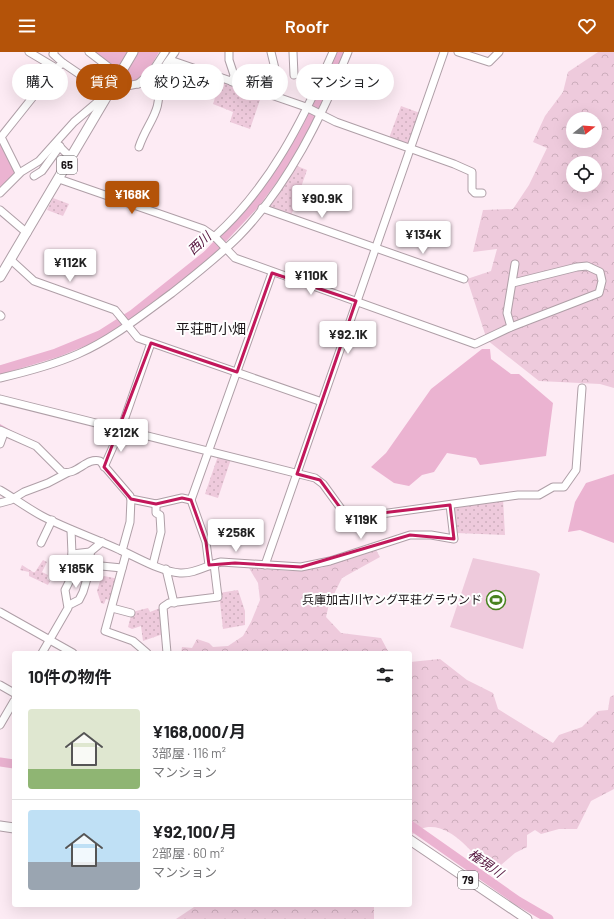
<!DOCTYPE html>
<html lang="ja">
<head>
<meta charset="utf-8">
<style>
  :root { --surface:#fff; --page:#f2f2f2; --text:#202124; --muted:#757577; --line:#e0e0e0; --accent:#b45309 }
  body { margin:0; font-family:Barlow,"Noto Sans JP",sans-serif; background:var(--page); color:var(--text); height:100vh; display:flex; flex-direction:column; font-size:15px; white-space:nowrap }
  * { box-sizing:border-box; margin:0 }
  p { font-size:13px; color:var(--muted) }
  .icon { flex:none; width:22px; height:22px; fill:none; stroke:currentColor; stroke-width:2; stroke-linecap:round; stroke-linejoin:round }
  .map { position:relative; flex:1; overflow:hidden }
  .details { position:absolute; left:12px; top:599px; width:400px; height:256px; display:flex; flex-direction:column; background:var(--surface); border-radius:4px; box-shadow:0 4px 16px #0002 }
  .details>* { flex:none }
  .guide { position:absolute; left:12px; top:12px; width:400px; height:36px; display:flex; gap:8px }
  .needle { width:26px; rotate:73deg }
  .fabs { position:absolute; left:566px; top:60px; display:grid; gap:8px }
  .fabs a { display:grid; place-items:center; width:36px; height:36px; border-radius:50%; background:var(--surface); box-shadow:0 4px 16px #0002; font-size:20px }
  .price { position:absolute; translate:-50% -34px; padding:0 9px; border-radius:4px; background:#fff; color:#222; font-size:13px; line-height:26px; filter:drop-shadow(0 1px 2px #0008) }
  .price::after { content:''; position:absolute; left:50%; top:24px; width:12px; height:9px; margin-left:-6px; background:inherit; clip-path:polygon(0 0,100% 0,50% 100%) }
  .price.current { background:var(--accent); color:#fff }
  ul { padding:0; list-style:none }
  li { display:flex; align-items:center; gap:12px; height:100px; padding:0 16px }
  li+li { border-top:1px solid var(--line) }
  li span { display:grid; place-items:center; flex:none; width:112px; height:80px; border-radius:4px; color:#555 }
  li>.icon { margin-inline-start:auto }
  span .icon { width:48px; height:48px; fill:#fffc; stroke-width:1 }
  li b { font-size:17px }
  h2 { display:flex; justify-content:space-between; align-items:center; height:48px; padding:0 16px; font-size:17px }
  .pill { padding:0 14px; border-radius:18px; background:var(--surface); box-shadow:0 4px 16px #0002; font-size:14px; line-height:36px }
  .pill.current { background:var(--accent); color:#fff }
  header { display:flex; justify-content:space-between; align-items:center; height:52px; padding:0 16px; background:var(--accent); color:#fff; font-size:18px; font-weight:600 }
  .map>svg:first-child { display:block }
</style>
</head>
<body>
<header><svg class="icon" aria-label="menu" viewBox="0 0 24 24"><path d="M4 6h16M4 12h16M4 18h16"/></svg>Roofr<svg class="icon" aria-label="heart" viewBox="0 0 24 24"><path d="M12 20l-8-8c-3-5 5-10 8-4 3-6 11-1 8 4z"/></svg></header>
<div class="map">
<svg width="614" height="867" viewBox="0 0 614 867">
  <defs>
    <pattern id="grass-dots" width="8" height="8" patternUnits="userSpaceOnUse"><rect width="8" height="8" fill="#eecadc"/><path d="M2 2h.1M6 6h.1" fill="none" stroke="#ccadbc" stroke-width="1.8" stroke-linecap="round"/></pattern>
    <pattern id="forest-crowns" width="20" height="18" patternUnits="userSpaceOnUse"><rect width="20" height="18" fill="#eecadc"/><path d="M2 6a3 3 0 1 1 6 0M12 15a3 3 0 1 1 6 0" fill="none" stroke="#ccadbc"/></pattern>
  </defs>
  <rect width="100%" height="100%" fill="#fdebf4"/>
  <!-- grass -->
  <g fill="url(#grass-dots)">
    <polygon points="223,29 262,42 250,77 230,70 233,60 213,52 220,31"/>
    <polygon points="401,54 420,61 409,93 389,86"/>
    <polygon points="297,114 307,118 291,164 266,156"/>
    <polygon points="53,146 69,152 63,164 47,158"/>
    <polygon points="218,404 231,407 218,446 205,442"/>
    <polygon points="503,447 505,483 456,481 452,454"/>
    <polygon points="43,508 47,510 42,520 48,523 47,527 50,529 48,533 29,524 29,520 20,518 22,513 33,520 35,520"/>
    <polygon points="104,524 119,527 112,549 106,547 104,552 101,551 97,539 101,526"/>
    <polygon points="238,538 245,559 245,573 223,577 219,541"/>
    <polygon points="148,556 150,560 160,556 163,582 143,589 141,574 132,577 128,575 132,560"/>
  </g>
  <!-- forest -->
  <g fill="url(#forest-crowns)" fill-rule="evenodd">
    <path d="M598 0H614V336L600 332 539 329 487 288 467 227 491 219 497 197 473 200 483 158 513 157 529 133 547 96 533 90 545 64 563 40 568 20ZM573 67H595V89H573ZM573 111H595V133H573Z"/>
    <polygon points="376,498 380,505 342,526 329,552 326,565 341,581 381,586 389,601 181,601 182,595 192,596 197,587 209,591 213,595 228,594 243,584 251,570 260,548 258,531 249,516 291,519 321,516"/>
    <path d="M440 607 467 628 493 641 498 657 553 691 559 683 582 675 598 659 608 658 610 645 614 643V737L591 749 577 777H559L541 782 535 778 527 783V795L515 801 494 819 489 818C472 801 448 766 420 777 417 778 413 782 410 785V610Z"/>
    <polygon points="197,853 374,853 374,867 176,867"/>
  </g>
  <!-- pitch -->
  <polygon fill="#eecadc" points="473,506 536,519 540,522 523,597 450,575"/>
  <!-- water -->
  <g fill="#ebb3d1">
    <polygon points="94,0 129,0 119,18"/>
    <polygon points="137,0 159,0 148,19 136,31 118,33"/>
    <polygon points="0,88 17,122 0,137"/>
    <polygon points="482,297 490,297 491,307 511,322 519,322 553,351 546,404 480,413 476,406 447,401 434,420 422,423 409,434 394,431 371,415 386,401 431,337"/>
    <polygon points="614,422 614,491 580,478 568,480 575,450 586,431"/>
  </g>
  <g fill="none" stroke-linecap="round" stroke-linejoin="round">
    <!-- stream -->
    <g stroke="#ebb3d1" stroke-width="1.5">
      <polyline points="0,373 14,381"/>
      <polyline points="90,406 94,405 99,406"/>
    </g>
    <!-- river -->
    <g stroke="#ebb3d1" stroke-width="9">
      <polyline points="0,318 56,301 100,283 133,262 207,203 255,152 286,110 308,73 339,0"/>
      <polyline points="0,710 14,712"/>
      <polyline points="410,773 518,849 549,867"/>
    </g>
    <!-- minor casing -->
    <g stroke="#af9fa7" stroke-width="9">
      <g id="minor">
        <polyline points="29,0 56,16 63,11 88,28 110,38"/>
        <polyline points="54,0 53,2 63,11"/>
        <polyline points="89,0 119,23"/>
        <polyline points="229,0 229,8 234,23 232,30"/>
        <polyline points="293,0 294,23"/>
        <polyline points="458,0 489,10 499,0"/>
        <polyline points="170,8 306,55 336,70 454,112 472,120 472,138 475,141 482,141"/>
        <polyline points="138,32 152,20 165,0"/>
        <polyline points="112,34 117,36 157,28 167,11 175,0"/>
        <polyline points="267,41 278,29 271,0"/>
        <polyline points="57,92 71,106"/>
        <path d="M139 95C148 68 164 60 157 28"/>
        <polyline points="19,121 1,85 56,16"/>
        <polyline points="34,124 42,119 60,94"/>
        <polyline points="59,127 203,177 216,186 235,206 475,292 511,275 599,241 602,229 600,220 587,214 577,215 513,231"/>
        <polyline points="0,141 21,120 39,109 74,70 101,47 104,40"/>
        <polyline points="262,156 464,227"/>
        <polyline points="0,158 27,181"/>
        <path d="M214 185C270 135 303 68 333 0"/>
        <polyline points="11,208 34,229 115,258 138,286 322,350"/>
        <polyline points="0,263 1,264"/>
        <polyline points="511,275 507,261 515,212"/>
        <path d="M0 326C26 320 53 313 78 302 112 287 142 263 172 241 195 223 218 205 239 184 288 134 322 64 348 0"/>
        <polyline points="0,347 315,426 323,432 347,465 352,466 518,443 539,443 553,435 564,435 576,418 582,336"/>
        <path d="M0 378 36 394 62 420C77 424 86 405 100 409L130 444 131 447 156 452 182 446 191 448 206 490 209 513"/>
        <polyline points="0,392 4,381"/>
        <polyline points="104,415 121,377 151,291"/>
        <path d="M0 438C14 446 27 456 42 464 67 477 94 486 120 498 139 506 159 519 180 521 195 522 207 513 221 510L301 515 330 509 410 483H431L454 487 450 453"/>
        <polyline points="191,448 272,221"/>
        <polyline points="0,451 11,448 24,440 48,431 67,421"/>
        <polyline points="41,491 52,468"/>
        <polyline points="122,499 130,470 131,447"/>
        <polyline points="72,502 90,500 102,490"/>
        <polyline points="126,502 105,579 133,589 147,601"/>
        <polyline points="153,512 161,480 160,463 156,461 156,452"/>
        <polyline points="91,513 122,516"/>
        <polyline points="265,513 444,0"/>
        <polyline points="166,517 174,551"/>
        <polyline points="69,553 79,548 83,540 91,513 90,500"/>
        <polyline points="112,556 131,561"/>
        <polyline points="0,560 73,601"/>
        <polyline points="42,601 68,556 65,538 71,526 72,502 71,478"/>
        <polyline points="167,601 163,555 169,551 218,545 214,512"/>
        <polyline points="0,633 14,641"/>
        <polyline points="0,673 14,649"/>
      </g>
    </g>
    <!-- major casing -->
    <g stroke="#af9fa7" stroke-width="11">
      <g id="major">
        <polyline points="0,225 133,0"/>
        <polyline points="0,774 14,776"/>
        <polyline points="410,788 527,867"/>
      </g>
    </g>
    <!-- minor -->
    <use href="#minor" stroke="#fff" stroke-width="7"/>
    <!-- major -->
    <use href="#major" stroke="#fff" stroke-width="9"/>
  </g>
  <!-- marked area -->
  <path fill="none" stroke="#c2185b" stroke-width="3" stroke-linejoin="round" d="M272 221 356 249 297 422 320 428 347 465 450 453 454 487 410 483 301 515 235 511 209 513 206 490 191 448 182 446 156 452 131 447 104 415 151 291 237 320Z"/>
  <!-- icons -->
  <defs>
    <g id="stadium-ring" transform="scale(1)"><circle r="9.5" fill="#fefefe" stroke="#47821e" stroke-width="1.5"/><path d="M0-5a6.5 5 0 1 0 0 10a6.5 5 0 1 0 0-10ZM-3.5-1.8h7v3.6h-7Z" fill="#47821e"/></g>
  </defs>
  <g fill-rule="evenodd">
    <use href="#stadium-ring" x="496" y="548"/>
  </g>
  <g text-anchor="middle" stroke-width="4" stroke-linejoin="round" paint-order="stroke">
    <!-- shield labels -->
    <g fill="#fefefe" stroke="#5e5a5c" stroke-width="1">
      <rect x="57" y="104" width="20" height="18" rx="3"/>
      <rect x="458" y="819" width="20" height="18" rx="3"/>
    </g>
    <g font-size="11" font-weight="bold" fill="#191316">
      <text x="67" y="117">65</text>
      <text x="468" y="832">79</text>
    </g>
    <!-- poi labels -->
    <g font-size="12" fill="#191316" stroke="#fefefe" text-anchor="end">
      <text x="482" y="552">兵庫加古川ヤング平荘グラウンド</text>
    </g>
    <!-- water labels -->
    <g font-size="13" font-style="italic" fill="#55153e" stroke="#fefefe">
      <text transform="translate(199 191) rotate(-43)" y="5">西川</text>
      <text transform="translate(486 811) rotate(35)" y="5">権現川</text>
    </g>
    <!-- quarter labels -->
    <g font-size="14" fill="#191316" stroke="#fefefe">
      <text x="211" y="282">平荘町小畑</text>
    </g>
  </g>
</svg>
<div class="fabs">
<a><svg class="needle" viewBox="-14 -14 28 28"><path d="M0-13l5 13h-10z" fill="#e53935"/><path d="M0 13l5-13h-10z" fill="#757577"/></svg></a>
<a><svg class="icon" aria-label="locate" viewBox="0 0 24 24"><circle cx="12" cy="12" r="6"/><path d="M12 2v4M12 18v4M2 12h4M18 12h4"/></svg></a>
</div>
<b class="price current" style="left:132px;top:163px">¥168K</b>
<b class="price" style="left:322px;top:167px">¥90.9K</b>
<b class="price" style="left:423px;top:203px">¥134K</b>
<b class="price" style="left:70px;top:231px">¥112K</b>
<b class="price" style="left:311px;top:244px">¥110K</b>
<b class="price" style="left:348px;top:303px">¥92.1K</b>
<b class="price" style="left:121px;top:401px">¥212K</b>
<b class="price" style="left:361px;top:488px">¥119K</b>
<b class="price" style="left:236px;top:501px">¥258K</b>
<b class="price" style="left:76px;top:537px">¥185K</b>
<div class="guide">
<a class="pill">購入</a>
<a class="pill current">賃貸</a>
<a class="pill">絞り込み</a>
<a class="pill">新着</a>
<a class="pill">マンション</a>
</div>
<section class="details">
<h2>10件の物件<svg class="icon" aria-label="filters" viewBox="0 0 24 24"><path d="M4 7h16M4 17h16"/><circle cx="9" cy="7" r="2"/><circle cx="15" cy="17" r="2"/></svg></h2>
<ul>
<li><span style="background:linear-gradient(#dfe7d0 75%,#8fb573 0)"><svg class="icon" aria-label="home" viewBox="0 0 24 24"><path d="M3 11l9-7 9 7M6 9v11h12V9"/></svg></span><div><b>¥168,000/月</b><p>3部屋 · 116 m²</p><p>マンション</p></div></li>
<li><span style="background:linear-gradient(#bfe0f5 65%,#9aa5b1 0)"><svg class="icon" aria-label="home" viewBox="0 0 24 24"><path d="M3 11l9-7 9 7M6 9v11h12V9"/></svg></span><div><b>¥92,100/月</b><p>2部屋 · 60 m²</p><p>マンション</p></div></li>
</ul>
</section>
</div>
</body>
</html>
